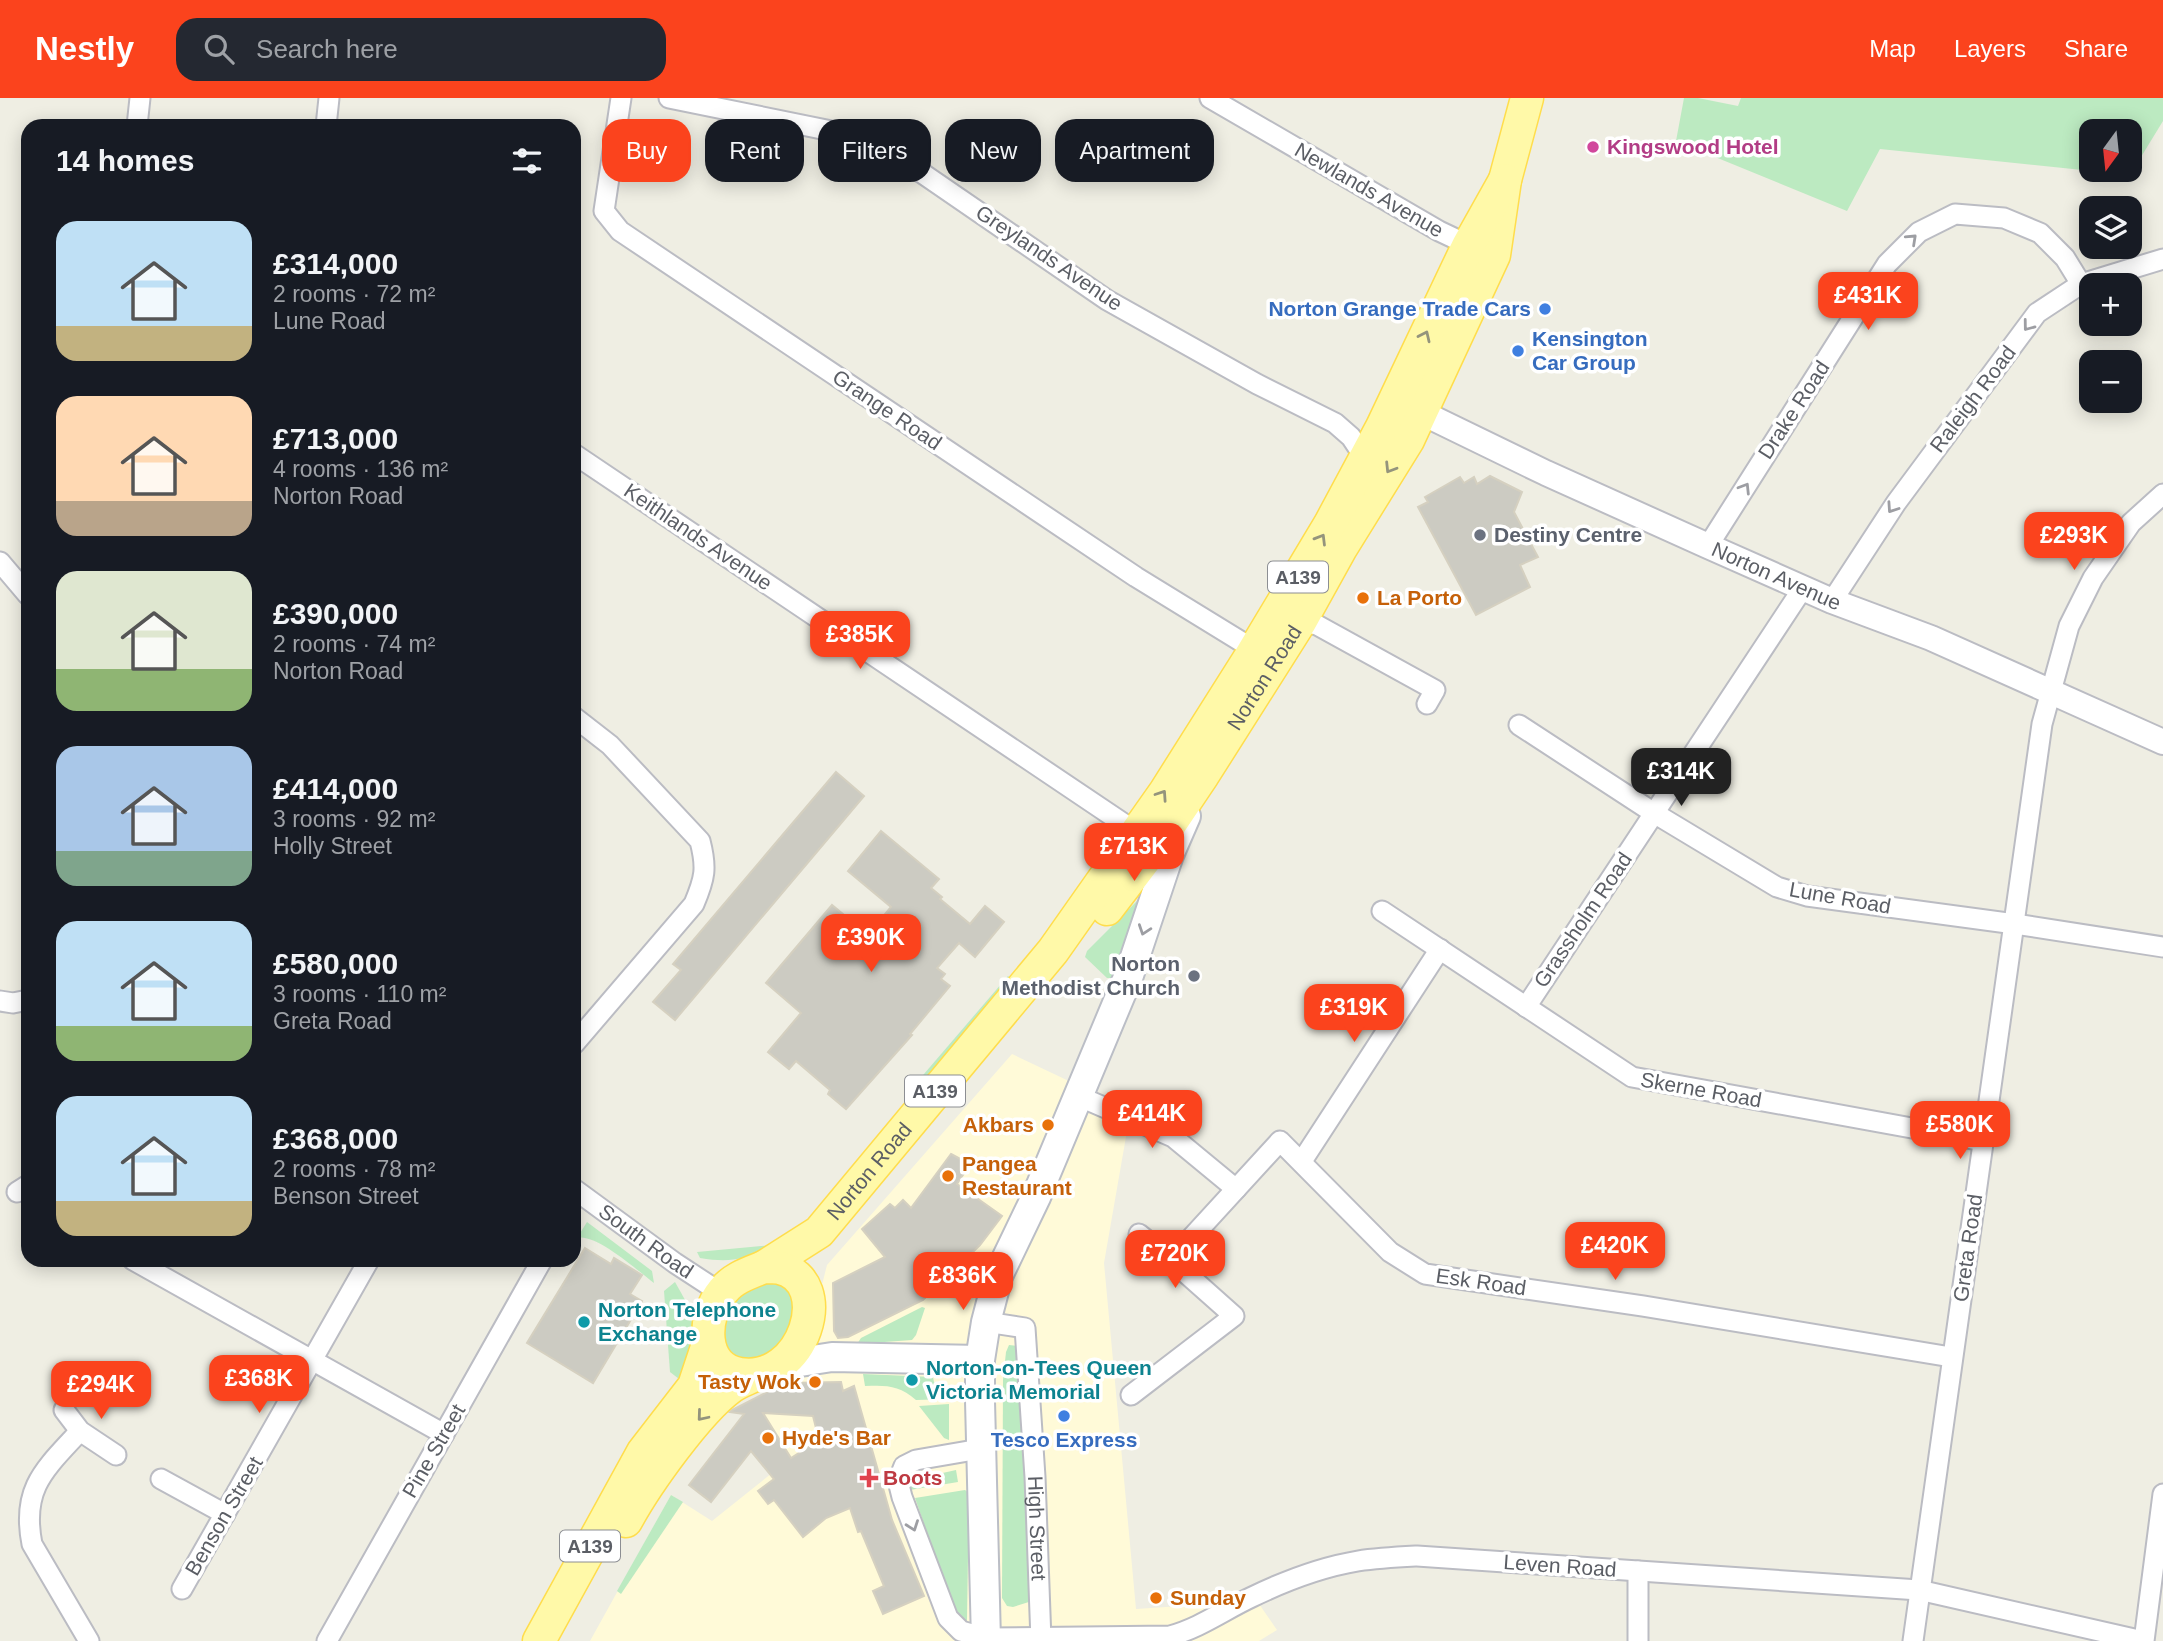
<!DOCTYPE html>
<html lang="en">
<head>
<meta charset="utf-8">
<style>
  :root { --surface:#171b24; --page:#242831; --text:#f1f3f6; --muted:#9ea1a6; --accent:#fb431d }
  body { margin:0; font-family:Arial,sans-serif; background:var(--page); color:var(--text); height:100vh; display:flex; flex-direction:column; font-size:26px; white-space:nowrap }
  * { box-sizing:border-box; margin:0 }
  p { font-size:23px; color:var(--muted) }
  .icon { flex:none; width:38px; height:38px; fill:none; stroke:currentColor; stroke-width:2; stroke-linecap:round; stroke-linejoin:round }
  .map { position:relative; flex:1; overflow:hidden }
  .sheet { position:absolute; left:21px; top:21px; width:560px; height:1148px; display:flex; flex-direction:column; background:var(--surface); border-radius:21px; box-shadow:0 4px 18px #0003 }
  .sheet>* { flex:none }
  .top-card { position:absolute; left:602px; top:21px; width:665px; height:63px; display:flex; gap:14px }
  .needle { width:46px; rotate:195deg }
  .tools { position:absolute; left:2079px; top:21px; display:grid; gap:14px }
  .tools a { display:grid; place-items:center; width:63px; height:63px; border-radius:14px; background:var(--surface); box-shadow:0 4px 18px #0003; font-size:35px }
  .price { position:absolute; translate:-50% -60px; padding:0 16px; border-radius:14px; background:var(--accent); color:#fff; font-size:23px; line-height:46px; filter:drop-shadow(0 2px 4px #0008) }
  .price::after { content:''; position:absolute; left:50%; top:42px; width:21px; height:16px; margin-left:-10px; background:inherit; clip-path:polygon(0 0,100% 0,50% 100%) }
  .price.active { background:#222; color:#fff }
  ul { padding:0; list-style:none }
  li { display:flex; align-items:center; gap:21px; height:175px; padding:0 35px }
  li span { display:grid; place-items:center; flex:none; width:196px; height:140px; border-radius:21px; color:#555 }
  li>.icon { margin-inline-start:auto }
  span .icon { width:84px; height:84px; fill:#fffc; stroke-width:1 }
  li b { font-size:30px }
  h2 { display:flex; justify-content:space-between; align-items:center; height:84px; padding:0 35px; font-size:30px }
  .chip { padding:0 24px; border-radius:21px; background:var(--surface); box-shadow:0 4px 18px #0003; font-size:24px; line-height:63px }
  .chip.active { background:var(--accent); color:#fff }
  header { display:flex; align-items:center; gap:42px; box-sizing:border-box; height:98px; padding:0 35px; background:var(--accent); color:#fff }
  header strong { font-size:33px }
  nav { display:flex; gap:38px; margin-inline-start:auto; font-size:24px }
  .search { width:490px; height:63px; background:var(--page); display:flex; align-items:center; gap:18px; box-sizing:border-box; padding:0 24px; border-radius:21px; color:var(--muted); font-size:26px }
  .map>svg:first-child { display:block }
</style>
</head>
<body>
<header>
<strong>Nestly</strong>
<div class="search"><svg class="icon" aria-label="search" viewBox="0 0 24 24"><circle cx="10" cy="10" r="6"/><path d="M15 15l6 6"/></svg>Search here</div>
<nav><a>Map</a><a>Layers</a><a>Share</a></nav>
</header>
<div class="map">
<svg width="2163" height="1543" viewBox="0 0 2163 1543">
  <rect width="100%" height="100%" fill="#efeee3"/>
  <!-- commercial -->
  <polygon fill="#fffad8" points="1012,956 1090,993 1127,1033 1104,1165 1136,1511 1257,1503 1277,1532 1259,1543 590,1543 671,1397 712,1423 777,1371 740,1308 799,1278 827,1167"/>
  <!-- green -->
  <g fill="#bceac1" fill-rule="evenodd">
    <path d="M1684 0H1698L1738 8 1741 0H2163V23L2130 77 1880 51 1847 113 1676 43ZM2130 33V72H2091V33Z"/>
    <polygon points="1138,802 1142,803 1114,880 1107,880 1085,859 1087,853"/>
    <polygon points="1008,878 1010,880 1003,890 911,1001 906,997"/>
    <path d="M587 1124 652 1173 654 1185C638 1173 596 1135 577 1140Z"/>
    <path d="M772 1147C745 1162 730 1165 700 1160L697 1154Z"/>
    <path d="M770 1182 784 1186 794 1197C793 1206 795 1220 793 1229 791 1235 784 1241 780 1246 767 1261 738 1272 726 1249 717 1234 730 1200 744 1191 752 1187 762 1185 770 1182Z"/>
    <polygon points="675,1184 689,1209 696,1245 683,1284 670,1274 664,1193"/>
    <polygon points="922,1209 925,1210 916,1237 912,1242 857,1246 861,1240"/>
    <polygon points="1009,1247 1019,1248 1032,1503 1013,1509 1007,1508 1002,1500 1003,1282 1006,1254"/>
    <path d="M863 1276 933 1279 934 1284C944 1287 950 1290 954 1301L916 1302C899 1287 886 1287 865 1288Z"/>
    <polygon points="949,1306 949,1342 944,1340 919,1308"/>
    <polygon points="956,1372 958,1384 910,1392 907,1383"/>
    <polygon points="965,1392 969,1395 967,1522 965,1524 957,1521 915,1400"/>
    <polygon points="671,1397 683,1404 621,1496 617,1493"/>
  </g>
  <!-- building -->
  <g fill="#cccbc2" stroke="#d5d0c0" stroke-width="2" fill-rule="evenodd">
    <polygon points="1490,378 1522,394 1514,414 1538,459 1520,467 1530,489 1476,517 1418,409 1428,404 1425,399 1460,379 1464,385 1474,379 1477,386"/>
    <polygon points="836,674 864,698 675,922 653,904 681,872 673,866"/>
    <polygon points="881,733 939,781 931,790 942,799 940,801 970,826 985,808 1004,824 975,859 959,845 937,870 945,876 941,881 950,888 910,936 912,937 846,1011 828,996 830,992 796,963 789,971 768,954 801,915 766,885 832,807 868,837 891,809 848,773"/>
    <polygon points="951,1056 970,1066 957,1086 1002,1118 980,1147 923,1202 848,1239 838,1240 834,1233 833,1185 885,1159 862,1131 890,1106 895,1110 903,1102 911,1110"/>
    <polygon points="585,1150 611,1166 614,1160 642,1177 630,1196 642,1203 593,1285 527,1245"/>
    <path d="M841 1284 843 1293 854 1288 892 1422 924 1498 883 1516 873 1493 884 1488 861 1433 858 1434 850 1410 826 1420 803 1439 774 1402 768 1406 758 1393 774 1381 751 1353 711 1404 689 1387 744 1316 730 1314 732 1312 785 1285ZM763 1315 813 1318 819 1342 791 1360Z"/>
  </g>
  <g fill="none" stroke-linecap="round" stroke-linejoin="round">
    <!-- minor casing -->
    <g stroke="#bbbcc3" stroke-width="23">
      <g id="minor">
        <polyline points="621,0 604,113 620,133 1136,479 1263,557"/>
        <polyline points="669,0 866,40 919,73 1107,202 1257,286 1335,325 1351,339 1365,360"/>
        <polyline points="1210,0 1439,133 1477,151"/>
        <polyline points="137,28 140,0"/>
        <polyline points="326,28 329,0"/>
        <polyline points="574,356 1145,740"/>
        <polyline points="1708,448 1887,166 1919,134 1955,116 2004,120 2040,135 2065,160 2081,186"/>
        <polyline points="0,464 28,497"/>
        <polyline points="1832,503 1896,405 2037,215 2081,186 2163,161"/>
        <polyline points="1300,524 1317,527 1435,592 1427,606"/>
        <path d="M574 619 610 647 700 743C707 770 705 780 694 806L574 946"/>
        <polyline points="1519,627 1654,715 1777,789 1807,798 2015,826 2163,849"/>
        <polyline points="1382,813 1632,979 1983,1043"/>
        <polyline points="0,903 13,905 28,902"/>
        <polyline points="1526,909 1803,490"/>
        <polyline points="1078,998 1173,1039 1236,1091"/>
        <polyline points="1302,1063 1440,851"/>
        <path id="s1" d="M574 1091 675 1165 721 1195"/>
        <polyline points="17,1094 28,1087"/>
        <polyline points="133,1162 444,1336"/>
        <polyline points="1171,1162 1280,1043 1390,1154 1425,1176 1643,1208 1951,1259"/>
        <path id="s2" d="M986 1224 1025 1230 1035 1379 1041 1543"/>
        <polyline points="1131,1297 1234,1218 1171,1162 1139,1136"/>
        <polyline points="64,1312 80,1333 116,1357"/>
        <path d="M80 1333C45 1371 21 1390 32 1446L89 1543"/>
        <path d="M980 1351 916 1362 904 1368 898 1383 902 1399 948 1520 961 1533 986 1540 1170 1538C1200 1530 1224 1512 1252 1499 1285 1483 1322 1469 1358 1463 1378 1460 1398 1459 1417 1458L1919 1492 2143 1543"/>
        <polyline points="161,1381 225,1416"/>
        <polyline points="1638,1473 1638,1543"/>
        <polyline points="182,1491 369,1162"/>
        <polyline points="327,1543 542,1162"/>
        <polyline points="1913,1543 2042,626 2069,528 2093,480 2131,425 2163,396"/>
        <polyline points="2144,1543 2163,1396"/>
      </g>
    </g>
    <!-- tertiary casing -->
    <g stroke="#bbbcc3" stroke-width="28">
      <g id="tertiary">
        <path id="s3" d="M1406 307 1546 375 1708 448 1832 503 1931 540 2163 644"/>
      </g>
    </g>
    <!-- secondary casing -->
    <g stroke="#bbbec6" stroke-width="32">
      <g id="secondary">
        <polyline points="781,1267 832,1259 980,1262"/>
        <polyline points="986,1543 980,1303 980,1262 986,1224 998,1178 1036,1099 1129,877 1169,757 1186,718"/>
      </g>
    </g>
    <!-- primary casing -->
    <g stroke="#ffdd4c" stroke-width="35">
      <g id="primary">
        <path id="s4" d="M1107 811 1156 747 1203 677 1300 524 1341 450 1408 342 1494 157 1505 82 1527 0"/>
        <path id="s5" d="M764 1169 819 1134 1053 853 1165 694 1249 561 1330 426 1382 329 1468 148 1505 82"/>
        <path d="M764 1169C769 1169 776 1169 780 1170 836 1183 804 1286 740 1276 700 1270 702 1218 723 1193 733 1180 749 1175 764 1169Z"/>
        <path d="M626 1423C646 1386 698 1313 731 1289 738 1284 747 1281 755 1277"/>
        <polyline points="539,1543 643,1354 694,1288 708,1246"/>
      </g>
    </g>
    <!-- minor -->
    <use href="#minor" stroke="#fff" stroke-width="19"/>
    <!-- tertiary -->
    <use href="#tertiary" stroke="#fff" stroke-width="24"/>
    <!-- secondary -->
    <use href="#secondary" stroke="#fff" stroke-width="28"/>
    <!-- primary -->
    <use href="#primary" stroke="#fff9a8" stroke-width="32"/>
  </g>
  <!-- one-way arrows -->
  <defs><path id="oneway-chevron" d="M-2-3.5L2.5 0L-2 3.5" fill="none" stroke-width="1.6" stroke-linecap="round" stroke-linejoin="round" transform="scale(1.75)"/></defs>
  <g stroke="#9d9ea3">
    <use href="#oneway-chevron" transform="translate(1912 141) rotate(-43)"/>
    <use href="#oneway-chevron" transform="translate(2028 228) rotate(127)"/>
    <use href="#oneway-chevron" transform="translate(1745 390) rotate(-58)"/>
    <use href="#oneway-chevron" transform="translate(1892 410) rotate(124)"/>
    <use href="#oneway-chevron" transform="translate(1144 832) rotate(109)"/>
    <use href="#oneway-chevron" transform="translate(913 1428) rotate(70)"/>
  </g>
  <g stroke="#94947c">
    <use href="#oneway-chevron" transform="translate(1425 238) rotate(-65)"/>
    <use href="#oneway-chevron" transform="translate(1390 370) rotate(122)"/>
    <use href="#oneway-chevron" transform="translate(1321 441) rotate(-59)"/>
    <use href="#oneway-chevron" transform="translate(1162 697) rotate(-56)"/>
    <use href="#oneway-chevron" transform="translate(702 1318) rotate(130)"/>
  </g>
  <!-- markers -->
  <circle fill="#d1479c" stroke="#fff" stroke-width="2.5" cx="1593" cy="49" r="7"/>
  <g fill="#3f7fe0" stroke="#fff" stroke-width="2.5">
    <circle cx="1545" cy="211" r="7"/>
    <circle cx="1518" cy="253" r="7"/>
    <circle cx="1064" cy="1318" r="7"/>
  </g>
  <g fill="#6b7280" stroke="#fff" stroke-width="2.5">
    <circle cx="1480" cy="437" r="7"/>
    <circle cx="1194" cy="878" r="7"/>
  </g>
  <g fill="#e8710a" stroke="#fff" stroke-width="2.5">
    <circle cx="1363" cy="500" r="7"/>
    <circle cx="1048" cy="1027" r="7"/>
    <circle cx="948" cy="1078" r="7"/>
    <circle cx="815" cy="1284" r="7"/>
    <circle cx="768" cy="1340" r="7"/>
    <circle cx="1156" cy="1500" r="7"/>
  </g>
  <g fill="#0f9aa8" stroke="#fff" stroke-width="2.5">
    <circle cx="584" cy="1224" r="7"/>
    <circle cx="912" cy="1282" r="7"/>
  </g>
  <path fill="#e0444e" stroke="#fff" stroke-width="2.5" d="M865.5 1369.5h7v7h7v7h-7v7h-7v-7h-7v-7h7z"/>
  <g text-anchor="middle" stroke-width="7" stroke-linejoin="round" paint-order="stroke">
    <!-- shield labels -->
    <g fill="#fff" stroke="#8c8e93" stroke-width="2">
      <rect x="1268" y="463.5" width="60" height="31" rx="5"/>
      <rect x="905" y="977.5" width="60" height="31" rx="5"/>
      <rect x="560" y="1432.5" width="60" height="31" rx="5"/>
    </g>
    <g font-size="19" font-weight="bold" fill="#5b5e65">
      <text x="1298" y="486">A139</text>
      <text x="935" y="1000">A139</text>
      <text x="590" y="1455">A139</text>
    </g>
    <!-- hotel labels -->
    <g font-size="21" font-weight="bold" fill="#b23c85" stroke="#fff" text-anchor="start">
      <text x="1607" y="56">Kingswood Hotel</text>
    </g>
    <!-- street labels -->
    <g font-size="21" fill="#5b5e65" stroke="#fff">
      <text transform="translate(1369 92) rotate(30)" y="7">Newlands Avenue</text>
      <text transform="translate(1049 160) rotate(34)" y="7">Greylands Avenue</text>
      <text transform="translate(1973 301) rotate(-53)" y="7">Raleigh Road</text>
      <text transform="translate(887 312) rotate(34)" y="7">Grange Road</text>
      <text transform="translate(1794 312) rotate(-57)" y="7">Drake Road</text>
      <text transform="translate(698 439) rotate(34)" y="7">Keithlands Avenue</text>
      <text dy="7" stroke="none"><textPath href="#s3" startOffset="408">Norton Avenue</textPath></text>
      <text dy="7" stroke="none"><textPath href="#s4" startOffset="280">Norton Road</textPath></text>
      <text transform="translate(1840 800) rotate(10)" y="7">Lune Road</text>
      <text transform="translate(1583 822) rotate(-56)" y="7">Grassholm Road</text>
      <text transform="translate(1701 992) rotate(10)" y="7">Skerne Road</text>
      <text dy="7" stroke="none"><textPath href="#s5" startOffset="144">Norton Road</textPath></text>
      <text dy="7" stroke="none"><textPath href="#s1" startOffset="89">South Road</textPath></text>
      <text transform="translate(1968 1150) rotate(-82)" y="7">Greta Road</text>
      <text transform="translate(1481 1184) rotate(8)" y="7">Esk Road</text>
      <text transform="translate(434 1353) rotate(-60)" y="7">Pine Street</text>
      <text transform="translate(224 1418) rotate(-60)" y="7">Benson Street</text>
      <text dy="7" stroke="none"><textPath href="#s2" startOffset="240">High Street</textPath></text>
      <text transform="translate(1560 1468) rotate(4)" y="7">Leven Road</text>
    </g>
    <!-- shop labels -->
    <g font-size="21" font-weight="bold" fill="#366cbe" stroke="#fff" text-anchor="end">
      <text x="1531" y="218">Norton Grange Trade Cars</text>
      <text x="1532" y="248" text-anchor="start">Kensington<tspan x="1532" dy="24">Car Group</tspan></text>
      <text x="1064" y="1349" text-anchor="middle">Tesco Express</text>
    </g>
    <!-- worship labels -->
    <g font-size="21" font-weight="bold" fill="#5b616d" stroke="#fff" text-anchor="start">
      <text x="1494" y="444">Destiny Centre</text>
      <text x="1180" y="873" text-anchor="end">Norton<tspan x="1180" dy="24">Methodist Church</tspan></text>
    </g>
    <!-- food labels -->
    <g font-size="21" font-weight="bold" fill="#c56008" stroke="#fff" text-anchor="start">
      <text x="1377" y="507">La Porto</text>
      <text x="1034" y="1034" text-anchor="end">Akbars</text>
      <text x="962" y="1073">Pangea<tspan x="962" dy="24">Restaurant</tspan></text>
      <text x="801" y="1291" text-anchor="end">Tasty Wok</text>
      <text x="782" y="1347">Hyde's Bar</text>
      <text x="1170" y="1507">Sunday</text>
    </g>
    <!-- culture labels -->
    <g font-size="21" font-weight="bold" fill="#0d838f" stroke="#fff" text-anchor="start">
      <text x="598" y="1219">Norton Telephone<tspan x="598" dy="24">Exchange</tspan></text>
      <text x="926" y="1277">Norton-on-Tees Queen<tspan x="926" dy="24">Victoria Memorial</tspan></text>
    </g>
    <!-- health labels -->
    <g font-size="21" font-weight="bold" fill="#be3a42" stroke="#fff" text-anchor="start">
      <text x="883" y="1387">Boots</text>
    </g>
  </g>
</svg>
<div class="tools">
<a><svg class="needle" viewBox="-14 -14 28 28"><path d="M0-13l5 13h-10z" fill="#e53935"/><path d="M0 13l5-13h-10z" fill="#9ea1a6"/></svg></a>
<a><svg class="icon" aria-label="layers" viewBox="0 0 24 24"><path d="M12 4l9 5-9 5-9-5zM3 14l9 5 9-5"/></svg></a>
<a>+</a>
<a>−</a>
</div>
<b class="price" style="left:1868px;top:234px">£431K</b>
<b class="price" style="left:2074px;top:474px">£293K</b>
<b class="price" style="left:860px;top:573px">£385K</b>
<b class="price active" style="left:1681px;top:710px">£314K</b>
<b class="price" style="left:1134px;top:785px">£713K</b>
<b class="price" style="left:871px;top:876px">£390K</b>
<b class="price" style="left:1354px;top:946px">£319K</b>
<b class="price" style="left:1152px;top:1052px">£414K</b>
<b class="price" style="left:1960px;top:1063px">£580K</b>
<b class="price" style="left:1615px;top:1184px">£420K</b>
<b class="price" style="left:1175px;top:1192px">£720K</b>
<b class="price" style="left:963px;top:1214px">£836K</b>
<b class="price" style="left:259px;top:1317px">£368K</b>
<b class="price" style="left:101px;top:1323px">£294K</b>
<div class="top-card">
<a class="chip active">Buy</a>
<a class="chip">Rent</a>
<a class="chip">Filters</a>
<a class="chip">New</a>
<a class="chip">Apartment</a>
</div>
<section class="sheet">
<h2>14 homes<svg class="icon" aria-label="filters" viewBox="0 0 24 24"><path d="M4 7h16M4 17h16"/><circle cx="9" cy="7" r="2"/><circle cx="15" cy="17" r="2"/></svg></h2>
<ul>
<li><span style="background:linear-gradient(#bfe0f5 75%,#c2b280 0)"><svg class="icon" aria-label="home" viewBox="0 0 24 24"><path d="M3 11l9-7 9 7M6 9v11h12V9"/></svg></span><div><b>£314,000</b><p>2 rooms · 72 m²</p><p>Lune Road</p></div></li>
<li><span style="background:linear-gradient(#ffd9b3 75%,#b9a48a 0)"><svg class="icon" aria-label="home" viewBox="0 0 24 24"><path d="M3 11l9-7 9 7M6 9v11h12V9"/></svg></span><div><b>£713,000</b><p>4 rooms · 136 m²</p><p>Norton Road</p></div></li>
<li><span style="background:linear-gradient(#dfe7d0 70%,#8fb573 0)"><svg class="icon" aria-label="home" viewBox="0 0 24 24"><path d="M3 11l9-7 9 7M6 9v11h12V9"/></svg></span><div><b>£390,000</b><p>2 rooms · 74 m²</p><p>Norton Road</p></div></li>
<li><span style="background:linear-gradient(#a9c7e8 75%,#7fa58c 0)"><svg class="icon" aria-label="home" viewBox="0 0 24 24"><path d="M3 11l9-7 9 7M6 9v11h12V9"/></svg></span><div><b>£414,000</b><p>3 rooms · 92 m²</p><p>Holly Street</p></div></li>
<li><span style="background:linear-gradient(#bfe0f5 75%,#8fb573 0)"><svg class="icon" aria-label="home" viewBox="0 0 24 24"><path d="M3 11l9-7 9 7M6 9v11h12V9"/></svg></span><div><b>£580,000</b><p>3 rooms · 110 m²</p><p>Greta Road</p></div></li>
<li><span style="background:linear-gradient(#bfe0f5 75%,#c2b280 0)"><svg class="icon" aria-label="home" viewBox="0 0 24 24"><path d="M3 11l9-7 9 7M6 9v11h12V9"/></svg></span><div><b>£368,000</b><p>2 rooms · 78 m²</p><p>Benson Street</p></div></li>
</ul>
</section>
</div>
</body>
</html>
